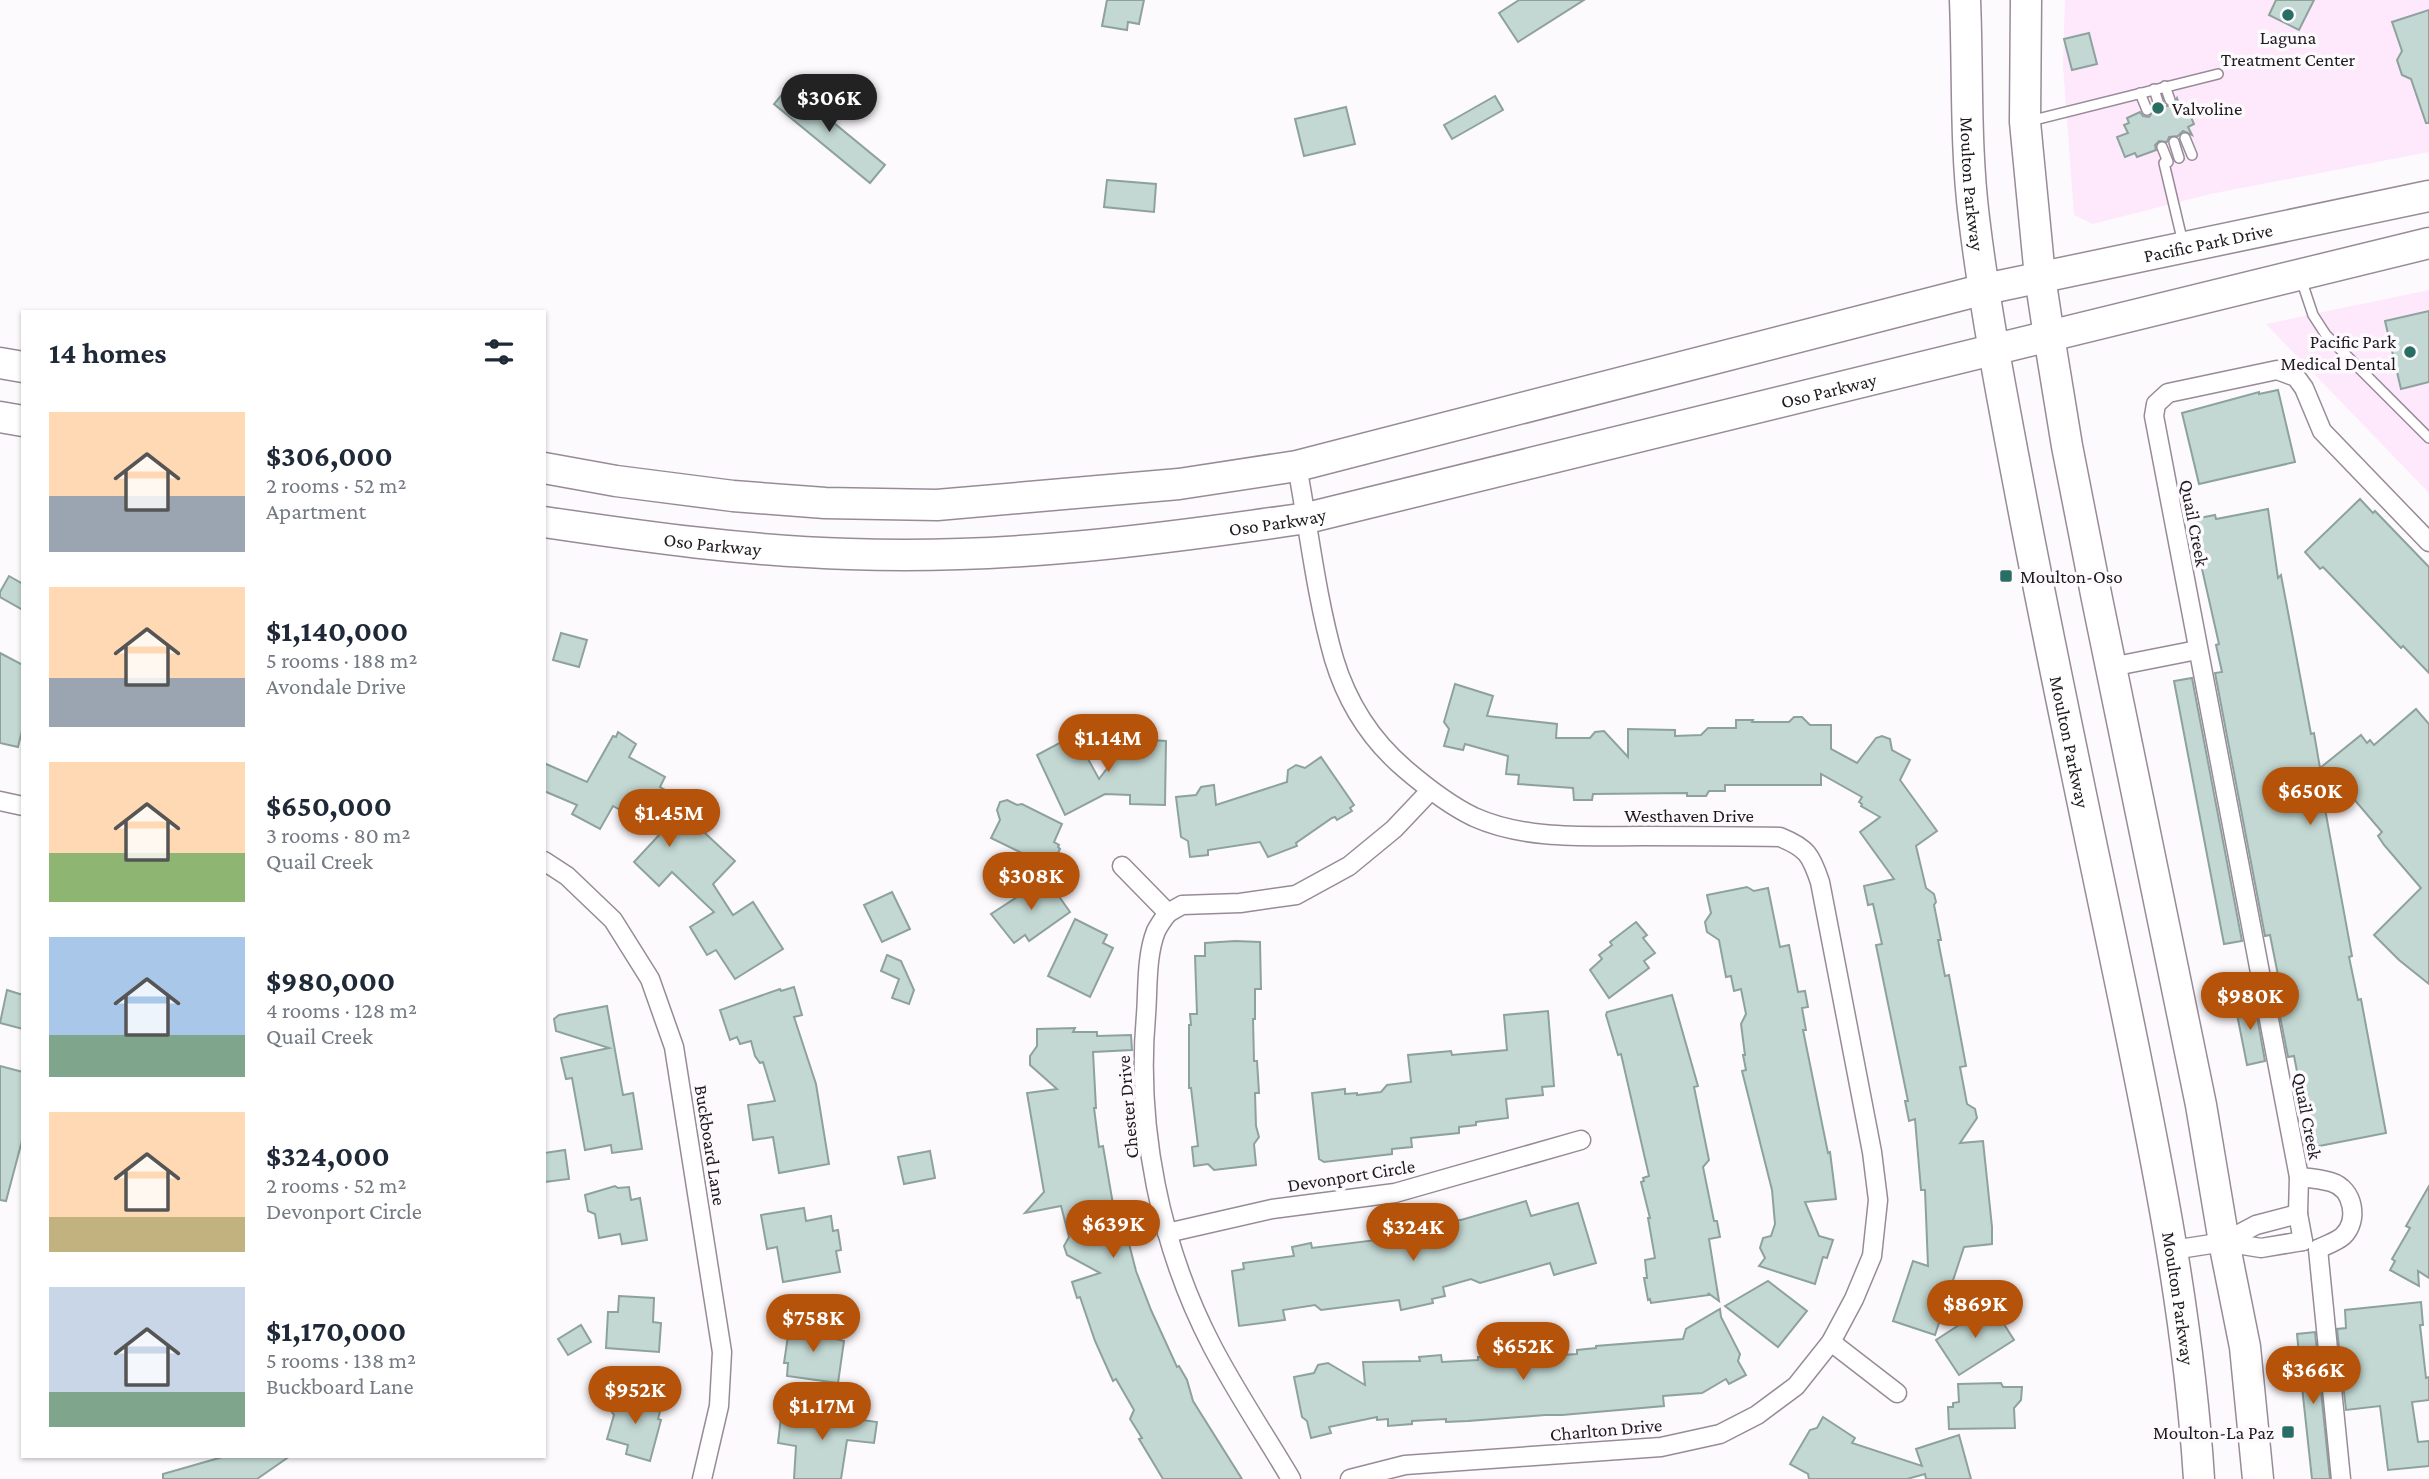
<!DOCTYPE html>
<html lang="en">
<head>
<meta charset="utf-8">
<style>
  :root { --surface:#fff; --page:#f6f6f7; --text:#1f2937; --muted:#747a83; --accent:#b45309 }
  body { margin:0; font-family:"Crimson Pro",serif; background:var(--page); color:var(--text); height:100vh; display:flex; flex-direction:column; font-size:26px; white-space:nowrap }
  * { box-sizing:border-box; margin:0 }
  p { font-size:23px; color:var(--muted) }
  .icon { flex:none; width:38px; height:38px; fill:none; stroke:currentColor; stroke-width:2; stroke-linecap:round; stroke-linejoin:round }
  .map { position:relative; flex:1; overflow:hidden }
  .panel { position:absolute; left:21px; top:310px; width:525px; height:1148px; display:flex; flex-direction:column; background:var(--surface); border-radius:0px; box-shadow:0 2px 5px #0004 }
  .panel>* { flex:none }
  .price { position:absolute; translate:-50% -60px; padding:0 16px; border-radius:24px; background:var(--accent); color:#fff; font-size:23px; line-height:46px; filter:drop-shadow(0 2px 4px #0008) }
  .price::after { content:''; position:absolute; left:50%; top:42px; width:21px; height:16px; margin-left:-10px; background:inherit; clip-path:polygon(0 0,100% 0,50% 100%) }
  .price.active { background:#222; color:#fff }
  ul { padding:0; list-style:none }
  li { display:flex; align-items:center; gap:21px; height:175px; padding:0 28px }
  li span { display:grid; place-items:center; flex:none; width:196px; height:140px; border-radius:0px; color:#555 }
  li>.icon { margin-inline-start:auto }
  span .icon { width:84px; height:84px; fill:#fffc; stroke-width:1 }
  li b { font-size:30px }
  h2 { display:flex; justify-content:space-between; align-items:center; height:84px; padding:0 28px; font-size:30px }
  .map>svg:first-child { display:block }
</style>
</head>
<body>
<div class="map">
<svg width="2429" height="1479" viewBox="0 0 2429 1479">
  <rect width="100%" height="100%" fill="#fdfafd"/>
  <!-- built -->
  <g fill="#fde8fc">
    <polygon points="2065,0 2429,0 2429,152 2210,194 2093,224 2074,215 2063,65"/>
    <polygon points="2429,290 2429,493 2266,324"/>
  </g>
  <!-- building -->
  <g fill="#c3d8d3" stroke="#8ea29d" stroke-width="2">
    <polygon points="1107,0 1144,0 1139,24 1128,22 1127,30 1102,26"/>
    <polygon points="1519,0 1584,0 1518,42 1499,13"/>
    <polygon points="2276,0 2314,0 2299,30 2269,15"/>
    <polygon points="2429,10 2429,123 2426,123 2411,79 2402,75 2397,60 2402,51 2392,22"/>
    <polygon points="2089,33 2097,64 2072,70 2064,39"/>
    <polygon points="789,86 885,165 870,183 774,104"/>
    <polygon points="1495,96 1503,110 1452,139 1444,125"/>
    <polygon points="2177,98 2180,107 2186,105 2194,124 2188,127 2192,135 2183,131 2178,136 2169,137 2167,142 2159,141 2155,145 2156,150 2137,157 2135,153 2125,157 2117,137 2128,133 2124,125 2129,123 2127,118 2140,112 2143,116 2149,117 2154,110 2160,112 2166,106 2173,106"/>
    <polygon points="1346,107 1355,144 1304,156 1295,119"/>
    <polygon points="1107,180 1156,184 1154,212 1104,207"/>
    <polygon points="2429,311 2429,382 2401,389 2385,321"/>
    <polygon points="2278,390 2295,462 2199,484 2182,413 2259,392 2259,394"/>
    <polygon points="2360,499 2373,513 2375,511 2429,567 2429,673 2403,646 2401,648 2323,567 2320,569 2305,552"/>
    <polygon points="2268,509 2278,578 2281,575 2311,734 2314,733 2320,768 2361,735 2367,743 2370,740 2374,745 2416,709 2429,724 2429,984 2399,960 2374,935 2421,888 2384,845 2378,836 2382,832 2348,792 2323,798 2352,956 2349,957 2358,1000 2361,999 2386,1133 2314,1147 2310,1128 2308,1128 2294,1056 2288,1057 2276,996 2282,995 2270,935 2265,936 2215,673 2222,672 2216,645 2219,644 2195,538 2198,537 2194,519 2215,515 2216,519"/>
    <polygon points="9,576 23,584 23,610 0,597 0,592"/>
    <polygon points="561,633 587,640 579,667 553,660"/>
    <polygon points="0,653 23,665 23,727 18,747 0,743"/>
    <polygon points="2192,678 2242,941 2224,944 2174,681"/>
    <polygon points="1455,684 1493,696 1487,716 1557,724 1556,738 1590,738 1595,732 1604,731 1628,757 1628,729 1675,730 1675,736 1701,735 1708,728 1736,728 1736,720 1753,720 1752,722 1789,722 1794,717 1802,717 1810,725 1831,725 1831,749 1857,763 1876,738 1882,736 1890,739 1892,750 1910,760 1900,780 1937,831 1916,846 1926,888 1934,894 1936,902 1934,905 1941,940 1938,940 1945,976 1949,975 1966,1066 1960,1067 1967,1104 1975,1109 1977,1118 1960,1143 1983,1141 1992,1227 1992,1244 1964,1247 1935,1335 1893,1321 1913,1261 1928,1266 1925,1190 1921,1190 1915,1119 1909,1121 1905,1101 1908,1101 1876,945 1882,944 1873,904 1868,905 1864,886 1894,879 1860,832 1880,817 1861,806 1862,804 1859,802 1862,797 1821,774 1821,785 1725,785 1725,791 1709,791 1706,796 1687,796 1687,793 1593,794 1592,800 1574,800 1573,788 1518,784 1519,775 1506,774 1508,756 1465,744 1463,750 1444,746 1449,729 1444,722"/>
    <polygon points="618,732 636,744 629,757 665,777 660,787 665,790 663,794 735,861 713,884 733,915 753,902 783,949 735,979 716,950 707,955 690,927 714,912 672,872 659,886 634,862 661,833 613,806 600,829 572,814 577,805 544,791 544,763 587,782 613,736 616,737"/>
    <polygon points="1118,738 1166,741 1165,805 1130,804 1130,795 1105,794 1065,815 1037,755 1067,739 1073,750 1081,746 1099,779 1118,754"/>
    <polygon points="1321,757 1354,805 1350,808 1352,811 1337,820 1335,817 1332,818 1296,843 1297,846 1268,857 1260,842 1208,850 1208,855 1190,857 1188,841 1181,837 1176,797 1196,795 1201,787 1214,785 1216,805 1287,782 1288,770 1296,765 1305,768"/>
    <polygon points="1007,800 1017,805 1022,804 1062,824 1054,842 1059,845 1058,847 1060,849 1051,867 991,838 1000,820 997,810 1000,802"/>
    <polygon points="1046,878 1070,912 1029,941 1025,935 1014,943 991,914"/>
    <polygon points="1747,887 1754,891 1768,888 1780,947 1789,945 1798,992 1805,991 1808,1007 1802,1008 1806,1030 1803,1030 1828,1153 1830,1152 1836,1199 1805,1202 1819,1236 1833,1240 1827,1258 1823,1257 1815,1284 1759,1266 1765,1258 1760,1248 1763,1238 1771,1236 1775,1224 1772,1190 1742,1071 1746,1070 1743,1055 1745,1055 1741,1024 1746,1014 1741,989 1734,991 1731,976 1726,977 1719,940 1707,932 1705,922 1711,913 1707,895"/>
    <polygon points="892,892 910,929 882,942 864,905"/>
    <polygon points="1075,919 1107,935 1103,943 1113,948 1090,997 1048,976"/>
    <polygon points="1636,922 1647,935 1643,938 1655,953 1644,961 1649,968 1609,998 1590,970 1602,959 1599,955 1612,945 1610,942"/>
    <polygon points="1235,941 1260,942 1261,989 1255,989 1255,1019 1253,1019 1254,1061 1257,1061 1259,1093 1255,1093 1256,1126 1259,1137 1254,1144 1256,1165 1214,1170 1208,1164 1194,1166 1192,1147 1198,1146 1191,1088 1189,1088 1189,1025 1191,1025 1190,1014 1197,1014 1195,956 1205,956 1205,943"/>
    <polygon points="887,955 901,961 914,990 909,1004 892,998 899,979 881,971"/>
    <polygon points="794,987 802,1015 794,1017 816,1084 829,1164 779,1173 773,1137 753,1140 748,1105 775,1101 763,1062 760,1063 755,1056 751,1041 740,1044 737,1037 730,1040 720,1010 780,989 781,991"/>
    <polygon points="7,990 23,995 23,1029 0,1023"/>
    <polygon points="1672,995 1698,1086 1694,1087 1709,1160 1703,1167 1714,1221 1717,1221 1720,1237 1709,1239 1719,1301 1708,1293 1709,1295 1651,1303 1650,1299 1648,1300 1644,1278 1647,1278 1645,1260 1655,1258 1648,1218 1650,1218 1641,1182 1644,1181 1643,1178 1649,1176 1621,1054 1618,1055 1606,1015 1607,1012"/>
    <polygon points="2254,1000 2265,1061 2247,1065 2235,1004"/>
    <polygon points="607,1006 623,1095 633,1093 642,1149 612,1153 611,1145 585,1150 572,1078 566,1079 561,1058 609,1048 556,1031 554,1019 559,1015"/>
    <polygon points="1548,1011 1554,1086 1542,1087 1543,1095 1506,1099 1508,1118 1476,1122 1476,1125 1459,1127 1459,1133 1411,1138 1412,1147 1392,1149 1392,1154 1324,1162 1319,1159 1312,1093 1345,1089 1345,1094 1357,1093 1357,1095 1381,1092 1387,1085 1411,1082 1408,1055 1451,1051 1452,1055 1507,1050 1504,1015"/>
    <polygon points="1075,1028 1073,1032 1097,1032 1097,1036 1131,1035 1132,1050 1093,1052 1096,1108 1094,1108 1099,1147 1103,1146 1114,1210 1125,1208 1130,1226 1125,1228 1136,1271 1151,1310 1177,1367 1179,1366 1187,1380 1193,1401 1242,1479 1163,1479 1139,1439 1142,1438 1130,1419 1134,1410 1116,1379 1113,1381 1095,1341 1080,1297 1077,1298 1072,1282 1100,1273 1067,1255 1064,1246 1069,1237 1061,1206 1025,1213 1044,1192 1027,1093 1057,1089 1030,1065 1030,1056 1037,1046 1037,1029"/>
    <polygon points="0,1066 23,1072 23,1137 6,1201 0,1200"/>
    <polygon points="565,1150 569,1179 544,1182 544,1153"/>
    <polygon points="930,1151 935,1178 904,1184 898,1157"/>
    <polygon points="615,1186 618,1188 629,1187 631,1200 640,1198 647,1240 622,1244 620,1234 599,1238 595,1214 588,1211 585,1195"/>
    <polygon points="2429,1186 2429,1278 2418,1271 2419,1286 2390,1270 2395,1261 2392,1259 2410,1228 2406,1226"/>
    <polygon points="1526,1201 1531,1216 1578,1203 1596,1263 1554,1275 1550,1263 1480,1283 1471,1279 1443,1287 1445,1296 1432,1299 1433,1303 1401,1310 1399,1300 1321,1310 1315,1305 1283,1310 1285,1320 1239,1326 1232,1271 1244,1269 1243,1263 1294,1256 1292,1247 1311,1243 1312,1248 1400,1237 1401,1240 1442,1231 1439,1222 1454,1217 1455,1220 1461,1220"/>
    <polygon points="804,1208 806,1221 831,1216 833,1231 838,1230 841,1250 836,1251 840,1272 783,1282 777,1247 767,1249 761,1215"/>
    <polygon points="1768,1281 1807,1311 1778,1347 1725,1306"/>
    <polygon points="619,1296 654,1298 653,1322 661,1323 659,1352 606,1348 608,1312 618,1312"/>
    <polygon points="2421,1302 2423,1325 2420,1325 2426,1378 2429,1377 2429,1400 2412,1402 2418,1442 2429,1441 2429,1466 2388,1470 2380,1406 2346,1410 2337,1329 2346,1328 2345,1310"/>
    <polygon points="1991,1308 1993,1311 1995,1310 2014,1340 1959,1375 1936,1340 1979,1312 1981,1314"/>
    <polygon points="1720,1309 1721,1317 1740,1354 1738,1361 1746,1375 1729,1384 1726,1379 1702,1393 1663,1396 1664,1406 1562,1415 1545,1415 1468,1421 1446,1422 1446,1419 1412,1421 1412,1424 1388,1426 1388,1419 1377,1420 1377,1417 1329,1427 1331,1433 1311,1438 1307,1421 1302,1417 1294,1377 1314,1373 1318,1365 1328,1363 1365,1385 1363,1362 1420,1361 1419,1357 1441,1355 1442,1362 1478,1360 1478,1357 1496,1356 1496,1353 1535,1349 1545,1356 1577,1354 1577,1350 1596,1348 1596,1346 1683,1339 1686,1329"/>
    <polygon points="790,1322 816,1325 815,1334 844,1341 838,1383 787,1376 788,1363 784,1363"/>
    <polygon points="581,1325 591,1342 568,1355 558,1339"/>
    <polygon points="2315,1332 2330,1479 2312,1479 2303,1396 2297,1334"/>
    <polygon points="2001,1383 2003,1387 2022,1387 2021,1400 2014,1408 2015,1428 1949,1429 1948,1407 1953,1407 1953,1403 1959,1402 1958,1384"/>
    <polygon points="613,1394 661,1408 658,1419 661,1420 650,1461 626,1454 628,1445 607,1439 614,1415 609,1408"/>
    <polygon points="782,1409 877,1422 874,1443 847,1440 841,1479 794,1479 796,1446 778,1443"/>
    <polygon points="1823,1417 1855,1438 1852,1443 1922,1466 1916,1449 1959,1435 1971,1479 1926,1479 1925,1474 1907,1479 1809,1479 1808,1474 1790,1464 1810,1430 1817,1428"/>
    <polygon points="226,1456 290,1456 257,1479 163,1479 163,1474"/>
  </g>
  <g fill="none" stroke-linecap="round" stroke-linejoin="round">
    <!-- service casing -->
    <g stroke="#988b98" stroke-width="12">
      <g id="service">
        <polyline points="2165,86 2170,100"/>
        <polyline points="2154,89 2159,105"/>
        <polyline points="2140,93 2147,110"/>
        <polyline points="2030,121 2218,74"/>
        <polyline points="2185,138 2192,155"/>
        <polyline points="2174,142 2179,158"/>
        <polyline points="2162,147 2168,162"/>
        <polyline points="2164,163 2183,243"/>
        <polyline points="2301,279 2313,315 2326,335 2429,438"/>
      </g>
    </g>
    <!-- minor casing -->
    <g stroke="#988b98" stroke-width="21">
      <g id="minor">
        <path d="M1297 466C1309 530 1316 596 1334 659 1347 702 1371 740 1405 769 1426 787 1449 805 1474 817 1525 840 1587 836 1642 836 1688 836 1734 836 1780 837 1807 848 1811 855 1820 882L1872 1152 1878 1200 1872 1256 1854 1299 1831 1342 1796 1386 1757 1415 1720 1434 1661 1447 1405 1465 1350 1479"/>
        <polyline points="2111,667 2197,650"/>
        <polyline points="0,801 23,806"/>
        <polyline points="544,861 567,876 613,920 650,979 674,1047 722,1352 719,1406 702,1479"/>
        <polyline points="1122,866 1168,913 1182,905 1240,903 1296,895 1349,866 1394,829 1430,791"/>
        <path d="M1168 913C1164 918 1159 925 1156 931 1146 956 1148 989 1146 1015 1136 1127 1160 1246 1212 1346 1236 1392 1265 1435 1291 1479"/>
        <path d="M2299 1177C2309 1178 2321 1179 2331 1182 2354 1189 2359 1221 2343 1236 2336 1242 2326 1245 2318 1249"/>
        <polyline points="1167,1233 1272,1209 1395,1193 1581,1140"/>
        <polyline points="2303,1241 2298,1214 2299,1177 2154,416 2156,404 2168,393 2277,370 2296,377 2304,388 2322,431 2429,542"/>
        <polyline points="2224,1242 2261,1248 2303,1241"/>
        <polyline points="2318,1249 2341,1479"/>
        <polyline points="2173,1250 2224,1242 2256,1225 2298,1214"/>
        <polyline points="1831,1342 1897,1393"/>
      </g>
    </g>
    <!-- primary casing -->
    <g stroke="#988b98" stroke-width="33">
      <g id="primary">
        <path id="s1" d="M1965 0C1968 73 1965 146 1974 218 1985 308 2002 397 2019 486 2052 661 2090 836 2126 1010 2158 1166 2189 1320 2199 1479"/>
        <polyline points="2026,0 2025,122 2040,277 2049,336 2067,446 2097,599 2201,1105 2224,1242 2245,1347 2258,1479"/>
        <polyline points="0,363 23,367"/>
        <polyline points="0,417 23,421"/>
        <path id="s2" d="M544 468 616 481 733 496 825 503 937 505 1179 484 1297 466 1985 289 2429 196"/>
        <path id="s3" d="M544 522C645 537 747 551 849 554 1003 560 1155 540 1307 518L2429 243"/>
      </g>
    </g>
    <!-- service -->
    <use href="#service" stroke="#fff" stroke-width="9"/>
    <!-- minor -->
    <use href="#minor" stroke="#fff" stroke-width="18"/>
    <!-- primary -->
    <use href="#primary" stroke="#fff" stroke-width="30"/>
  </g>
  <!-- markers -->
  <g fill="#286e63" stroke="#fdfafd" stroke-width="2.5">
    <circle cx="2288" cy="15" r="7"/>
    <circle cx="2158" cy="108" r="7"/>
    <circle cx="2410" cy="352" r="7"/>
    <rect x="1999" y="569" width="14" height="14" rx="3.5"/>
    <rect x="2281" y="1425" width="14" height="14" rx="3.5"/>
  </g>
  <g text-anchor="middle" stroke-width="7" stroke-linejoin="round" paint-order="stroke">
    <!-- poi labels -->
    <g font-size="19" fill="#1f1a1f" stroke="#fdfafd" text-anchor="start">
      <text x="2288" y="44" text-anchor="middle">Laguna<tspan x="2288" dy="22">Treatment Center</tspan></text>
      <text x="2172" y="115">Valvoline</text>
      <text x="2396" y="348" text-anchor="end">Pacific Park<tspan x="2396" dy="22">Medical Dental</tspan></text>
      <text x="2020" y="583">Moulton-Oso</text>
      <text x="2274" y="1439" text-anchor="end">Moulton-La Paz</text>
    </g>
    <!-- street labels -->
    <g font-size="19" fill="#1f1a1f" stroke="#fdfafd">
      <text dy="7" stroke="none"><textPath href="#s1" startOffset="184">Moulton Parkway</textPath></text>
      <text dy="7" stroke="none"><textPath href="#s2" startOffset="1696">Pacific Park Drive</textPath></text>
      <text dy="7" stroke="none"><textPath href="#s3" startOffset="1304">Oso Parkway</textPath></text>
      <text dy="7" stroke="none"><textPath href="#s3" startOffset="737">Oso Parkway</textPath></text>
      <text transform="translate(2195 523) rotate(79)" y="7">Quail Creek</text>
      <text dy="7" stroke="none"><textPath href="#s3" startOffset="170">Oso Parkway</textPath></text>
      <text dy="7" stroke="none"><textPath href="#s1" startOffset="751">Moulton Parkway</textPath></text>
      <text x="1689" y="822">Westhaven Drive</text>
      <text transform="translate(1127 1107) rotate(-95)" y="7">Chester Drive</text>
      <text transform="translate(2308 1116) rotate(79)" y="7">Quail Creek</text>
      <text transform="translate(711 1145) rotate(81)" y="7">Buckboard Lane</text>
      <text transform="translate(1351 1175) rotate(-9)" y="7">Devonport Circle</text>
      <text dy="7" stroke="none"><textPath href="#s1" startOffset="1318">Moulton Parkway</textPath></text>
      <text transform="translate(1606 1429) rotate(-5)" y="7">Charlton Drive</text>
    </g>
  </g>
</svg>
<b class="price active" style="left:829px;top:134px">$306K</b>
<b class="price" style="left:1108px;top:774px">$1.14M</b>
<b class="price" style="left:2310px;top:827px">$650K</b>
<b class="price" style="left:669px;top:849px">$1.45M</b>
<b class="price" style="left:1031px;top:912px">$308K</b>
<b class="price" style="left:2250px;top:1032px">$980K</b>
<b class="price" style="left:1113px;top:1260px">$639K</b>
<b class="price" style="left:1413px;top:1263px">$324K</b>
<b class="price" style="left:1975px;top:1340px">$869K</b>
<b class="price" style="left:813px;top:1354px">$758K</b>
<b class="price" style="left:1523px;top:1382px">$652K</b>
<b class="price" style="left:2313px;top:1406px">$366K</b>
<b class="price" style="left:635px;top:1426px">$952K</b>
<b class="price" style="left:822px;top:1442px">$1.17M</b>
<section class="panel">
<h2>14 homes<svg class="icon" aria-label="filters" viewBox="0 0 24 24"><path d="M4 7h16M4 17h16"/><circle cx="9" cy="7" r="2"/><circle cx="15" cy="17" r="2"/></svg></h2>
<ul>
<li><span style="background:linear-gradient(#ffd9b3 60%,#9aa5b1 0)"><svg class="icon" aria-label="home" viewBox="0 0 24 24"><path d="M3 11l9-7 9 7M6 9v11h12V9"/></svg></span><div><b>$306,000</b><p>2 rooms · 52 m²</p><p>Apartment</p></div></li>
<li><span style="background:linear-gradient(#ffd9b3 65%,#9aa5b1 0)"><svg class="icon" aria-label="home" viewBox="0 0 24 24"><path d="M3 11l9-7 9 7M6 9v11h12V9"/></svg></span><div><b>$1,140,000</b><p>5 rooms · 188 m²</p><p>Avondale Drive</p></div></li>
<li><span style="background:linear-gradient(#ffd9b3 65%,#8fb573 0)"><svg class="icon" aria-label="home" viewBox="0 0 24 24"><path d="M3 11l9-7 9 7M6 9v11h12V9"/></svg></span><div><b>$650,000</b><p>3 rooms · 80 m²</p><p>Quail Creek</p></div></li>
<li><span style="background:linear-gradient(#a9c7e8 70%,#7fa58c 0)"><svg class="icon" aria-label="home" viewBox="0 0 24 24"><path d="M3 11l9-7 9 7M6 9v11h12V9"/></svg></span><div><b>$980,000</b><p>4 rooms · 128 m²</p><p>Quail Creek</p></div></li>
<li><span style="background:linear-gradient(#ffd9b3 75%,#c2b280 0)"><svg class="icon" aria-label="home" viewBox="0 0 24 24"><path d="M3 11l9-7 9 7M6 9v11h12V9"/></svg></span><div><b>$324,000</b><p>2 rooms · 52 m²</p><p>Devonport Circle</p></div></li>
<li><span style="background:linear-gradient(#c9d6e8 75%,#7fa58c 0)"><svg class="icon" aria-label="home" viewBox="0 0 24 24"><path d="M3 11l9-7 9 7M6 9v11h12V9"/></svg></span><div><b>$1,170,000</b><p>5 rooms · 138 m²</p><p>Buckboard Lane</p></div></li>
</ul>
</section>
</div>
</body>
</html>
